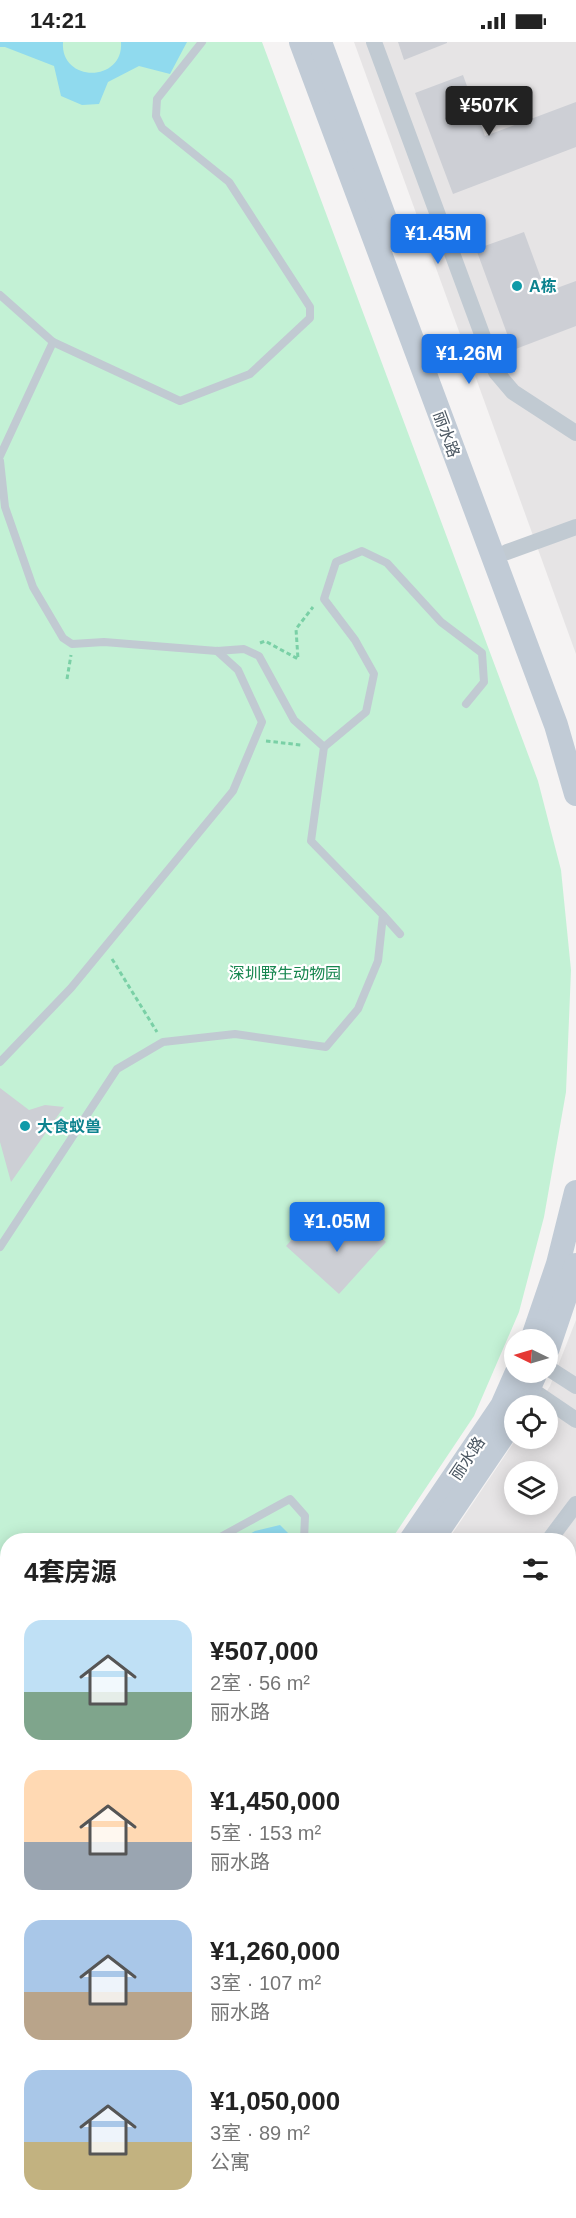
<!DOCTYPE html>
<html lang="zh">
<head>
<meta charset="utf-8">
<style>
  :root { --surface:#fff; --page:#f2f2f2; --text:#222; --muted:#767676; --accent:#1a73e8 }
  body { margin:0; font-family:Helvetica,"Noto Sans SC",sans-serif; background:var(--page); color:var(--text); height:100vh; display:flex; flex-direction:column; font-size:22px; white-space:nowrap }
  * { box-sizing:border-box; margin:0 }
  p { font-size:20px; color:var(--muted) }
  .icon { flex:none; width:33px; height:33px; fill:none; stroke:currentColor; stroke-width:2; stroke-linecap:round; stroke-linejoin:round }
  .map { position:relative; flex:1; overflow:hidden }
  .side { position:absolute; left:0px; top:1491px; width:576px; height:686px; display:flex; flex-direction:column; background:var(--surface); border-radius:24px 24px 0 0; box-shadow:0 3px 15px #0003 }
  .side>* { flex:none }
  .needle { width:39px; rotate:275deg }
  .buttons { position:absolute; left:504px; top:1287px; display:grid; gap:12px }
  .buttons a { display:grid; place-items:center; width:54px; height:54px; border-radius:50%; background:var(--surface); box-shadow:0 3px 15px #0003; font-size:30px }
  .price { position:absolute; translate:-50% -51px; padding:0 14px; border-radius:6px; background:var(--accent); color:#fff; font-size:20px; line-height:39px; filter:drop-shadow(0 2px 3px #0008) }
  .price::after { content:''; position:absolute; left:50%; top:36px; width:18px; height:14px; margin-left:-9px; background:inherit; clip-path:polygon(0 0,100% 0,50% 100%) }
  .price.active { background:#222; color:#fff }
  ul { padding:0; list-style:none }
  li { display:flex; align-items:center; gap:18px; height:150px; padding:0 24px }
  li span { display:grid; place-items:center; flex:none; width:168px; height:120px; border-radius:18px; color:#555 }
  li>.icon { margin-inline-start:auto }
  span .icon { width:72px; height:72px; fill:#fffc; stroke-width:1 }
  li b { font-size:26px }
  h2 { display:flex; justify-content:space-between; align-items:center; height:72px; padding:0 24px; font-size:26px }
  .status { display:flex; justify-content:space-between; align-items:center; height:42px; padding:0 30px; background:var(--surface); direction:ltr }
  .status svg { height:16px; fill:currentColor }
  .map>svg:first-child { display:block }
</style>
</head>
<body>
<div class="status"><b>14:21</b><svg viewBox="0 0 49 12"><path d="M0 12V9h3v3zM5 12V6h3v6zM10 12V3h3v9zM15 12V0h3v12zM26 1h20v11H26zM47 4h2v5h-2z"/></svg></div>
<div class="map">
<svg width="576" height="2176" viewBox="0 0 576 2176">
  <rect width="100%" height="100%" fill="#f5f3f3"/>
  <!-- education -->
  <g fill="#e6e4e5" fill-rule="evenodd">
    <polygon points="354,0 576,0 576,612"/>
    <path d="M576 1278V2176H151L152 2169H568V1498H448L516 1397 548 1396V1364L538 1363 550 1344ZM514 1430H548V1462H514Z"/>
  </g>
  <!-- green -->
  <polygon fill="#c3f1d5" points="0,0 262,0 538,739 561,828 571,928 566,1050 544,1175 519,1270 474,1374 391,1498 8,1498 8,2169 96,2169 96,2176 0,2176"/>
  <!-- water -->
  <g fill="#90daee">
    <path d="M0 0H63C60 41 124 41 121 0H187L170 32 139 24 108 40 99 62 82 63 61 54 54 24 5 5H0Z"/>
    <polygon points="280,1483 295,1498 239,1498 255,1489"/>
    <polygon points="7,1607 8,1757 0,1762 0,1609"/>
    <polygon points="576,1926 576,2108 569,2105 569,1982"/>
  </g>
  <!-- building -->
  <g fill="#cdcfd5">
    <polygon points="398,0 447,0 447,1 404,18"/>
    <polygon points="463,33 485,94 576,60 576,105 453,152 415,51"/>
    <polygon points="524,190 546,250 576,239 576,284 513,308 476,207"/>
    <polygon points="0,1046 29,1068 45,1063 64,1065 11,1140 0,1100"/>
    <polygon points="359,1176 386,1200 339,1252 286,1204 309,1179 335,1203"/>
  </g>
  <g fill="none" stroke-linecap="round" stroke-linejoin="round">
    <!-- path -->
    <g stroke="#7ad0a6" stroke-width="3" stroke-dasharray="4.5 3" stroke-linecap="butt">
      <polyline points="260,601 265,599 298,617 296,587 313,565"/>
      <polyline points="67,637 71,613"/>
      <polyline points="266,699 301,703"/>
      <polyline points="112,917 157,990"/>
      <polyline points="568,1705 576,1695"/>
      <polyline points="568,1873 576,1859"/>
      <polyline points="568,1936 576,1936"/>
      <polyline points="568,2043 576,2044"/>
      <polyline points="408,2176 408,2169"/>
    </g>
    <!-- service -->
    <g stroke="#c1cad2" stroke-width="8">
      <polyline points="0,253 53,300"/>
      <polyline points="0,414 53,300 180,359 250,332 310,276 310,265 229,140 162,86 156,74 157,57 202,0"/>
      <polyline points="0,419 5,465 33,545 63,596 72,602 104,600 217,609 244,607 259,614 294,678 324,705 311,799 383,873 378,919 358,967 326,1005 235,992 163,1000 117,1027 0,1205"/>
      <polyline points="324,705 366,670 374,632 355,598 324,557 336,520 362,509 387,521 441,580 482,611 484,640 466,662"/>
      <polyline points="383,873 400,892"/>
      <polyline points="0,1020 71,946 233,749 262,680 238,628 217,609"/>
      <polyline points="215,1498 290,1457 305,1474 304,1498"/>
      <polyline points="0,1587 8,1585"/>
      <polyline points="0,2010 8,1946"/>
    </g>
    <!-- minor -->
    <g stroke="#c1cad2" stroke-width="16">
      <polyline points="374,0 496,330 513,350 576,391"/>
      <polyline points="507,510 576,485"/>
      <polyline points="548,1326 576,1344"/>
      <polyline points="525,1337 529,1346 576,1378"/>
      <polyline points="549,1498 576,1462"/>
      <polyline points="170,2176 171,2169"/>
      <polyline points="215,2176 215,2169"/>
    </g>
    <!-- secondary -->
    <g stroke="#c1cbd6" stroke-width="24">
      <polyline points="301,0 556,683 576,752"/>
      <polyline points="320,0 392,196"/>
      <polyline points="532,1298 558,1222 576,1150"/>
      <polyline points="548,1306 576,1223"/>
      <polyline points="521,1364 536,1330"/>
      <polyline points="411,1498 502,1364 517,1330"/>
      <polyline points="432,1498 514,1377"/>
      <polyline points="115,2176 115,2169"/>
    </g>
  </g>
  <!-- markers -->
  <g fill="#0f9aa8" stroke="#fff" stroke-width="2">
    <circle cx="517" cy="244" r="6"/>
    <circle cx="25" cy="1084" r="6"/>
  </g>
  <g text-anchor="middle" stroke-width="4.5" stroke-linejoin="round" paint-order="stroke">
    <!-- culture labels -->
    <g font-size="16" font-weight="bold" fill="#0d838f" stroke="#fff" text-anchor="start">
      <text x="529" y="250">A栋</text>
      <text x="37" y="1090">大食蚁兽</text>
    </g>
    <!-- street labels -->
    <g font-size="16" fill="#4a5661" stroke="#fff">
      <text transform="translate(447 392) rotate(70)" y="6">丽水路</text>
      <text transform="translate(467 1416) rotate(-56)" y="6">丽水路</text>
    </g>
    <!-- park labels -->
    <g font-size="16" fill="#17864f" stroke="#fff">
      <text x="285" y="937">深圳野生动物园</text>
    </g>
  </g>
</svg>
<div class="buttons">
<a><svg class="needle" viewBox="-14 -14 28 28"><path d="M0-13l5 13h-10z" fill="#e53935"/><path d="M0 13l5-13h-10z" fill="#767676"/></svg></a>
<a><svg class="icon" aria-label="locate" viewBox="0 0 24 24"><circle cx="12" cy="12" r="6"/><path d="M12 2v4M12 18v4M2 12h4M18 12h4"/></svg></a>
<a><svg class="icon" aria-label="layers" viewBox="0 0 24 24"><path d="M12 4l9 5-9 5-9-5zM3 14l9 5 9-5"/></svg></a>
</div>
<b class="price active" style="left:489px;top:95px">¥507K</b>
<b class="price" style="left:438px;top:223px">¥1.45M</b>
<b class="price" style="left:469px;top:343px">¥1.26M</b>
<b class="price" style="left:337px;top:1211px">¥1.05M</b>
<section class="side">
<h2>4套房源<svg class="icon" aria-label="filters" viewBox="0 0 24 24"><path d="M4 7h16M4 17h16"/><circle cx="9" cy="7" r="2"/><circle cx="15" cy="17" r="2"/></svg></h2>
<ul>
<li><span style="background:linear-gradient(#bfe0f5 60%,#7fa58c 0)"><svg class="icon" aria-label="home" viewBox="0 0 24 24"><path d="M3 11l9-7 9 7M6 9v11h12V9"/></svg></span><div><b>¥507,000</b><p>2室 · 56 m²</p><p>丽水路</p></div></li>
<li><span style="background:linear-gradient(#ffd9b3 60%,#9aa5b1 0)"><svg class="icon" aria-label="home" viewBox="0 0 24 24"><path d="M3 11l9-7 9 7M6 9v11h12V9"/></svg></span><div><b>¥1,450,000</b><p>5室 · 153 m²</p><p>丽水路</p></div></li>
<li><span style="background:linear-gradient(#a9c7e8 60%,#b9a48a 0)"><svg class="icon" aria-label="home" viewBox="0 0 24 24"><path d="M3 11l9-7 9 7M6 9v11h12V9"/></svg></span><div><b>¥1,260,000</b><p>3室 · 107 m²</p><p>丽水路</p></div></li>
<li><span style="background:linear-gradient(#a9c7e8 60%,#c2b280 0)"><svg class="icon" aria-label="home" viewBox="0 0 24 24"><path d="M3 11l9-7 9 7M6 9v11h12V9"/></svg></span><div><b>¥1,050,000</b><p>3室 · 89 m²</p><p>公寓</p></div></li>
</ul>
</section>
</div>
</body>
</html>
